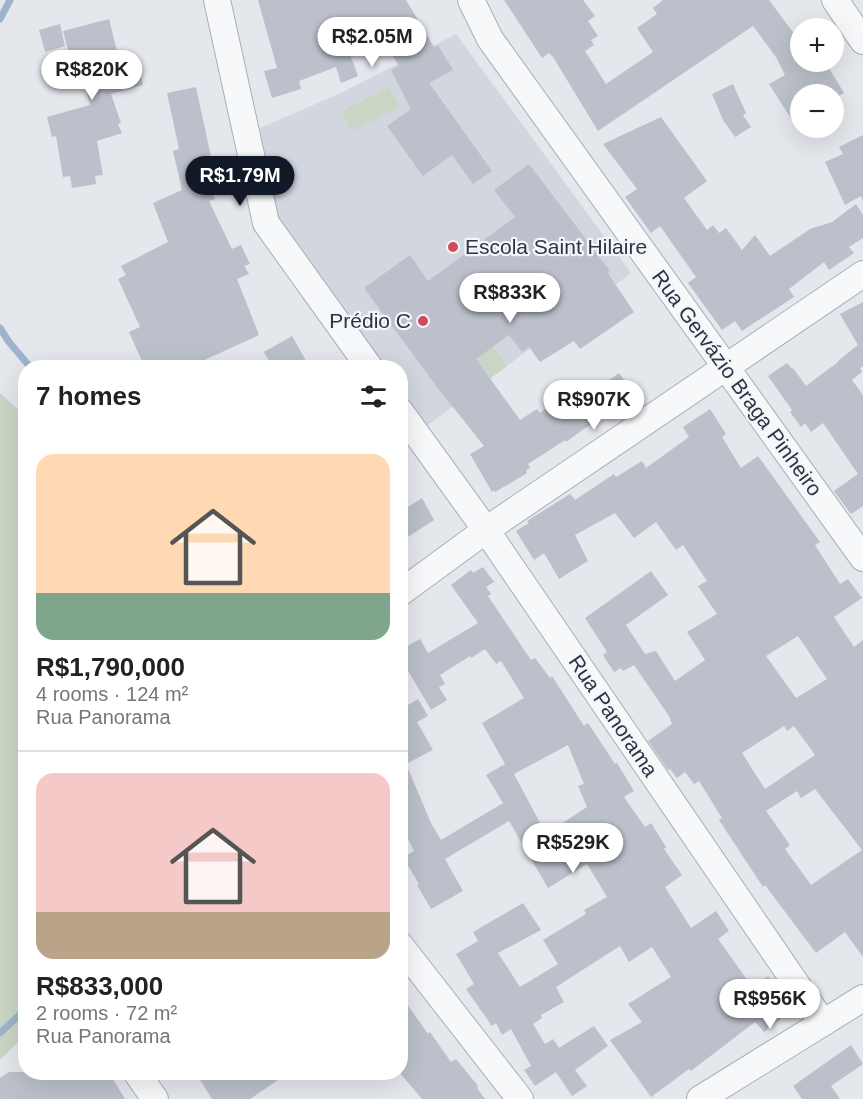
<!DOCTYPE html>
<html lang="en">
<head>
<meta charset="utf-8">
<style>
  :root { --surface:#fff; --page:#f2f2f2; --text:#222; --muted:#767676; --line:#e0e0e0; --accent:#111827 }
  body { margin:0; font-family:Helvetica,sans-serif; background:var(--page); color:var(--text); height:100vh; display:flex; flex-direction:column; font-size:22px; white-space:nowrap }
  * { box-sizing:border-box; margin:0 }
  p { font-size:20px; color:var(--muted) }
  .icon { flex:none; width:33px; height:33px; fill:none; stroke:currentColor; stroke-width:2; stroke-linecap:round; stroke-linejoin:round }
  .map { position:relative; flex:1; overflow:hidden }
  .panel { position:absolute; left:18px; top:360px; width:390px; height:720px; display:flex; flex-direction:column; background:var(--surface); border-radius:24px; box-shadow:0 6px 24px #0002 }
  .panel>* { flex:none }
  .controls { position:absolute; left:790px; top:18px; display:grid; gap:12px }
  .controls a { display:grid; place-items:center; width:54px; height:54px; border-radius:50%; background:var(--surface); box-shadow:0 6px 24px #0002; font-size:30px }
  .price { position:absolute; translate:-50% -51px; padding:0 14px; border-radius:21px; background:#fff; color:#222; font-size:20px; line-height:39px; filter:drop-shadow(0 2px 3px #0008) }
  .price::after { content:''; position:absolute; left:50%; top:36px; width:18px; height:14px; margin-left:-9px; background:inherit; clip-path:polygon(0 0,100% 0,50% 100%) }
  .price.selected { background:var(--accent); color:#fff }
  ul { padding:0; list-style:none }
  li { display:grid; align-content:center; gap:12px; height:318px; padding:0 18px }
  li+li { border-top:2px solid var(--line) }
  li span { display:grid; place-items:center; height:186px; border-radius:18px; color:#555 }
  li>.icon { margin-inline-start:auto }
  span .icon { width:108px; height:108px; fill:#fffc; stroke-width:1 }
  li b { font-size:26px }
  h2 { display:flex; justify-content:space-between; align-items:center; height:72px; padding:0 18px; font-size:26px }
  .map>svg:first-child { display:block }
</style>
</head>
<body>
<div class="map">
<svg width="863" height="1099" viewBox="0 0 863 1099">
  <rect width="100%" height="100%" fill="#e4e7ec"/>
  <!-- built -->
  <polygon fill="#d2d6de" points="456,34 631,273 424,428 401,395 400,368 381,367 275,220 260,128 341,93"/>
  <!-- green -->
  <g fill="#c9d6c5">
    <polygon points="389,87 399,107 351,131 342,111"/>
    <polygon points="492,346 507,366 452,407 437,387"/>
    <polygon points="0,393 26,417 26,1034 0,1060"/>
  </g>
  <g fill="none" stroke-linecap="round" stroke-linejoin="round">
    <!-- stream -->
    <g stroke="#9fb4cc" stroke-width="7">
      <polyline points="0,19 10,0"/>
      <polyline points="0,328 9,342 31,368"/>
      <polyline points="0,1033 26,1009"/>
    </g>
  </g>
  <!-- building -->
  <g fill="#bbc0ca" fill-rule="evenodd">
    <polygon points="258,0 406,0 434,47 438,45 453,70 429,83 492,171 473,184 452,155 423,176 387,126 411,109 391,70 399,66 379,33 349,52 358,76 341,83 336,67 299,81 301,89 272,98 264,71 277,68"/>
    <polygon points="504,0 583,0 595,16 588,21 598,36 591,40 594,45 585,51 606,84 653,52 637,28 657,14 653,8 663,0 769,0 801,43 801,62 812,62 816,68 826,63 844,93 834,99 834,94 801,94 801,120 799,122 797,117 792,120 769,84 785,75 776,57 753,26 598,131 553,57 549,53 542,58"/>
    <polygon points="109,19 120,63 137,59 143,85 111,94 121,123 118,124 122,133 97,141 103,175 95,176 96,184 72,188 70,176 63,177 56,136 52,137 47,117 90,105 80,66 73,68 63,31"/>
    <polygon points="60,24 65,46 45,52 39,30"/>
    <polygon points="733,84 746,113 743,115 751,127 735,137 723,120 712,94"/>
    <polygon points="196,87 213,166 203,169 215,199 209,201 232,249 241,245 250,264 244,266 249,274 237,279 259,335 187,368 145,368 129,332 140,327 118,279 126,275 121,266 168,242 153,203 182,190 173,151 179,149 167,93"/>
    <polygon points="661,117 707,181 684,198 707,230 713,225 719,233 726,228 742,250 755,235 770,256 810,229 832,222 856,204 863,215 863,238 849,247 854,253 829,270 824,262 789,289 794,297 742,331 735,321 722,330 688,283 696,277 660,226 651,233 625,197 637,189 603,144"/>
    <polygon points="863,135 863,201 861,196 845,205 825,162 843,154 839,147"/>
    <polygon points="529,164 610,271 607,272 634,312 580,349 574,341 540,362 529,347 522,352 509,335 476,359 520,420 537,409 540,413 563,397 571,409 619,373 639,400 615,417 610,410 566,442 565,440 528,464 530,468 526,470 527,473 524,475 495,492 494,490 492,492 470,454 484,446 437,387 364,288 410,255 428,281 515,217 494,190"/>
    <polygon points="863,302 863,366 860,368 862,372 852,380 863,395 863,506 851,514 834,491 858,474 823,423 811,432 805,423 801,427 790,412 792,410 768,376 787,363 792,369 793,368 806,386 838,362 838,361 858,345 840,314"/>
    <polygon points="292,336 310,368 273,368 264,352"/>
    <path d="M710 409 726 434 722 437 741 468 758 456 820 542 815 545 840 584 848 579 862 598 834 617 854 647 863 640V957L845 932 816 953 765 885 763 887 719 820 722 818 699 781 694 784 685 772 677 778 670 769 668 770 648 741 672 724 669 716 634 665 623 671 621 668 614 672 603 655 607 652 585 618 651 571 668 595 626 625 645 654 656 651 675 681 705 660 687 632 717 614 698 586 707 581 683 545 676 550 656 522 634 538 615 513 575 535 588 561 559 579 544 553 534 560 516 531 529 523 527 521 570 494 575 500 614 474 616 477 642 461 646 468 689 437 683 427ZM798 636 827 679 796 698 766 656ZM784 726 787 731 794 726 815 755 765 789 742 753ZM815 789 862 850 811 885 785 849 790 845 766 811 797 791 801 798Z"/>
    <polygon points="422,498 434,520 400,542 400,512"/>
    <path d="M483 567 494 582 486 587 491 594 488 596 531 660 535 658 550 678 552 676 584 726 588 723 615 764 617 763 634 791 624 797 645 827 651 823 666 847 664 849 682 875 665 887 691 928 716 911 729 931 718 939 753 988 768 976 792 1010 764 1032 755 1022 691 1071 689 1069 651 1097 610 1040 642 1022 628 1004 671 977 652 947 629 962 620 946 556 987 564 1002 541 1015 542 1018 533 1024 545 1044 553 1039 559 1048 594 1026 608 1046 575 1070 587 1086 572 1096 556 1072 535 1086 524 1070 531 1066 511 1029 502 1035 496 1023 492 1026 466 989 474 984 456 954 478 941 473 932 523 903 541 930 498 953 520 987 558 964 543 940 586 914 584 910 607 897 587 864 548 888 509 821 445 859 463 891 431 909 417 885 419 884 403 857 414 851 400 822V690L408 705 418 699 428 716 417 722 433 750 406 764 431 823 441 840 503 803 486 775 505 764 482 723 524 698 501 661 496 664 485 649 471 658 470 656 440 675 445 684 439 687 447 700 431 710 400 657V650L420 639 428 653 478 623 451 585 471 570 473 573ZM568 745 584 784 578 786 587 807 546 834 514 774Z"/>
    <polygon points="400,994 428,1034 430,1032 451,1062 456,1059 478,1086 477,1088 485,1099 422,1099 400,1073"/>
    <polygon points="851,1045 863,1064 831,1086 840,1099 802,1099 793,1086"/>
    <polygon points="9,1072 109,1072 125,1099 0,1099 0,1078"/>
    <polygon points="195,1072 290,1072 250,1099 212,1099"/>
  </g>
  <g fill="none" stroke-linecap="round" stroke-linejoin="round">
    <!-- minor casing -->
    <g stroke="#a9aeb7" stroke-width="28">
      <g id="minor">
        <polyline points="217,0 266,223 370,368"/>
        <polyline points="471,0 490,39 863,558"/>
        <polyline points="835,0 863,41"/>
        <polyline points="400,411 486,530 823,1023"/>
        <polyline points="400,593 486,530 863,274"/>
        <polyline points="400,945 520,1099"/>
        <polyline points="136,1072 155,1099"/>
        <polyline points="700,1099 863,998"/>
      </g>
    </g>
    <!-- minor -->
    <use href="#minor" stroke="#f7f8fa" stroke-width="26"/>
  </g>
  <!-- markers -->
  <g fill="#d1495b" stroke="#f4f6f9" stroke-width="2">
    <circle cx="453" cy="247" r="6"/>
    <circle cx="423" cy="321" r="6"/>
  </g>
  <g text-anchor="middle" stroke-width="4.5" stroke-linejoin="round" paint-order="stroke">
    <!-- poi labels -->
    <g font-size="21" fill="#2b3445" stroke="#f4f6f9" text-anchor="start">
      <text x="465" y="254">Escola Saint Hilaire</text>
      <text x="411" y="328" text-anchor="end">Prédio C</text>
    </g>
    <!-- street labels -->
    <g font-size="21" fill="#2b3445" stroke="#f4f6f9">
      <text transform="translate(737 383) rotate(54)" y="7">Rua Gervázio Braga Pinheiro</text>
      <text transform="translate(613 716) rotate(56)" y="7">Rua Panorama</text>
    </g>
  </g>
</svg>
<div class="controls">
<a>+</a>
<a>−</a>
</div>
<b class="price" style="left:372px;top:68px">R$2.05M</b>
<b class="price" style="left:92px;top:101px">R$820K</b>
<b class="price selected" style="left:240px;top:207px">R$1.79M</b>
<b class="price" style="left:510px;top:324px">R$833K</b>
<b class="price" style="left:594px;top:431px">R$907K</b>
<b class="price" style="left:573px;top:874px">R$529K</b>
<b class="price" style="left:770px;top:1030px">R$956K</b>
<section class="panel">
<h2>7 homes<svg class="icon" aria-label="filters" viewBox="0 0 24 24"><path d="M4 7h16M4 17h16"/><circle cx="9" cy="7" r="2"/><circle cx="15" cy="17" r="2"/></svg></h2>
<ul>
<li><span style="background:linear-gradient(#ffd9b3 75%,#7fa58c 0)"><svg class="icon" aria-label="home" viewBox="0 0 24 24"><path d="M3 11l9-7 9 7M6 9v11h12V9"/></svg></span><div><b>R$1,790,000</b><p>4 rooms · 124 m²</p><p>Rua Panorama</p></div></li>
<li><span style="background:linear-gradient(#f6c9c9 75%,#b9a48a 0)"><svg class="icon" aria-label="home" viewBox="0 0 24 24"><path d="M3 11l9-7 9 7M6 9v11h12V9"/></svg></span><div><b>R$833,000</b><p>2 rooms · 72 m²</p><p>Rua Panorama</p></div></li>
</ul>
</section>
</div>
</body>
</html>
